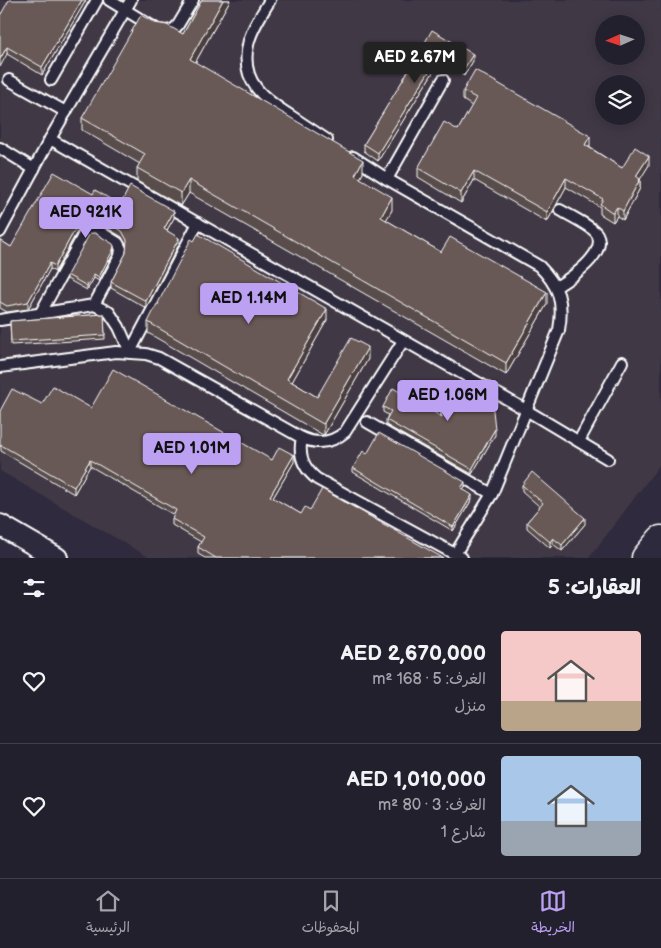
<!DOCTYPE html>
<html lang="ar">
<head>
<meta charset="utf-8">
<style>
  :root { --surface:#23202e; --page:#2b2836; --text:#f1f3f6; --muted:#a3a3aa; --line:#403e4a; --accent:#bca0f2 }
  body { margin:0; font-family:"Balsamiq Sans","Playpen Sans Arabic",sans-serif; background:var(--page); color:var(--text); direction:rtl; height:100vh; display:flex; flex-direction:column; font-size:19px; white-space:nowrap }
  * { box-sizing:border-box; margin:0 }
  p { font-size:16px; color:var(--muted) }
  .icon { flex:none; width:28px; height:28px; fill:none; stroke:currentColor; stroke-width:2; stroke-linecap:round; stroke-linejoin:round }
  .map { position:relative; height:558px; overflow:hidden; direction:ltr }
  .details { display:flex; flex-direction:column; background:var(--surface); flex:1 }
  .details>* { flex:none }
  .needle { width:32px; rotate:267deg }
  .tools { position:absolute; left:595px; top:15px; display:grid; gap:10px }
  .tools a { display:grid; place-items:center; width:50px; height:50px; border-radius:50%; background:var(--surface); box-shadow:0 2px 12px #0003,0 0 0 1px var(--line); font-size:25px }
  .price { position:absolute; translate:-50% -42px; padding:0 11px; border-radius:5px; background:var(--accent); color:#111; font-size:16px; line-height:32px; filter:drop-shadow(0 1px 2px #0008) }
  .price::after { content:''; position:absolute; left:50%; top:30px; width:15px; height:11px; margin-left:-8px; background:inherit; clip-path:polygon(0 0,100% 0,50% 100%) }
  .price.active { background:#222; color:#fff }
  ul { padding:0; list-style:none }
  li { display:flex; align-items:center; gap:15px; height:125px; padding:0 20px }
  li+li { border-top:1px solid var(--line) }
  li span { display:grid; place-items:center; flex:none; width:140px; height:100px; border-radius:5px; color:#555 }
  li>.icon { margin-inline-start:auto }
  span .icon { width:60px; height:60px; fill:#fffc; stroke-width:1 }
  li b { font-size:21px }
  h2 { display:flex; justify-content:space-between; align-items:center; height:60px; padding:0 20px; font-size:21px }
  .tabs { display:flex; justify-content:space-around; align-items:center; height:70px; border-top:1px solid var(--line); background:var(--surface); font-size:14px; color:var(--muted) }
  .tabs a { display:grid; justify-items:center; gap:2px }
  .tabs .active { color:var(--accent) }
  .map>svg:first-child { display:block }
</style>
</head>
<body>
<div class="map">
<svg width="661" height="558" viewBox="0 0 661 558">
  <rect width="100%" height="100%" fill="#2f2a3d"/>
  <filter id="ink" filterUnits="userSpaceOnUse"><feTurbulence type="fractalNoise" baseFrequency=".02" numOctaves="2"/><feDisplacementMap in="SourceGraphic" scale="10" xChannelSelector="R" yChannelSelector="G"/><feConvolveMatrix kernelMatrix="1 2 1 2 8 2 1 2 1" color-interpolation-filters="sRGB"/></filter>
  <g filter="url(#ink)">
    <!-- built -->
    <path fill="#403845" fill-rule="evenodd" d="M0 0H661V463L589 558H150L0 471ZM604 24H636V56H604ZM604 84H636V116H604Z"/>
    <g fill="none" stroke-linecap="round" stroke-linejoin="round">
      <!-- lane casing -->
      <g stroke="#fff" stroke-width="14">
        <g id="lane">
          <polyline points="109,0 158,30 168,31 174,29 178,25 193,0"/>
          <path d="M270 0C262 14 251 29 248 45 240 82 264 99 291 116 303 124 315 132 327 140"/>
          <polyline points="9,80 66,112"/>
          <polyline points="51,80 97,0"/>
          <polyline points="50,139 526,410 608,459"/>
          <polyline points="0,148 34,169"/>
          <path d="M353 157 387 179 539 266C559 286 564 302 559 330L492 494 455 554"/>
          <polyline points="387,179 443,80"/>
          <polyline points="0,232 50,139 131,0"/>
          <path d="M556 287C569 279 608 254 597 234 593 227 569 215 560 210"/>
          <polyline points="40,314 84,234 90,230 97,230 118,243 121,249 120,256 94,305"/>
          <polyline points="0,320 94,305 109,312 119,327 130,352"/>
          <polyline points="130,352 198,223"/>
          <path d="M0 367 116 352 146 354 159 358 302 438C318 445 332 443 345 432L403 341"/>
          <polyline points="367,422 492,494"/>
          <path d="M302 438C298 455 303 468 317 479L462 558"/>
          <polyline points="579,441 622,362"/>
        </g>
      </g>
      <!-- street casing -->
      <g stroke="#fff" stroke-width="24">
        <polyline id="street" points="0,525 57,558"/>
      </g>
      <!-- secondary casing -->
      <g stroke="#fff" stroke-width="31">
        <polyline id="secondary" points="646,558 661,540"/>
      </g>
      <!-- lane -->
      <use href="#lane" stroke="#2f2a3d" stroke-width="10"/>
      <!-- street -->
      <use href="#street" stroke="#2f2a3d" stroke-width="20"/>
      <!-- secondary -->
      <use href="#secondary" stroke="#2f2a3d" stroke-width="28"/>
    </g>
    <!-- wall -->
    <g fill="#594d4b" stroke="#fff">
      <polygon points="86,0 42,75 7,54 0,16"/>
      <polygon points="202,0 230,0 195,63 363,173 360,178 392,210 386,220 441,252 547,304 506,375 189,193 181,206 137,181 137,168 140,164 82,130 82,118 155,23 183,34"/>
      <polygon points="424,44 473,61 464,76 440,61 378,161 364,151 364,144 424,46"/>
      <polygon points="463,91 590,145 589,147 622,168 649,165 640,179 640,188 623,220 617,216 613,222 600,214 600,207 566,187 547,222 474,180 461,203 418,177 418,168 458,130 472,106 463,100"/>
      <polygon points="93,194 120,205 174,218 167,230 179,244 146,308 111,288 111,282 126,253 127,246 122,237 101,224 97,223 87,224 78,230 55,272 50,269 28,309 7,312 0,308 0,240 11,247"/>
      <polygon points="114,250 113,254 99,281 94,278 87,290 67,279 67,275"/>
      <polygon points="104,314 105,339 11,345 10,321"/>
      <polygon points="327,320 292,382 317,397 368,359 324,435 323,435 148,333 148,322"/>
      <polygon points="438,393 495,435 472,474 386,425 386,420 388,415 383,412 383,407 441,416"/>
      <polygon points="42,404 91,408 272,460 294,462 273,498 301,514 310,510 443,558 205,558 198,554 198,547 201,542 172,525 172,519 174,515 90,466 74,494 1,451 0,411"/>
      <polygon points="353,468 465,486 463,489 472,499 453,531 353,472"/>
      <polygon points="522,485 585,524 562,551 553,544 550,548 527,528 527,522 540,507 522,491"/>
    </g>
    <!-- shaded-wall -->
    <g fill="#493e3d" stroke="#fff">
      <polygon points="82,0 86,0 42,75 42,67"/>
      <polygon points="223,0 230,0 190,72 190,59"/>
      <polygon points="7,47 7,54 0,67 0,59"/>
      <polygon points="440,54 440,61 378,161 378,153"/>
      <polygon points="473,54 473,61 464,76 464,69"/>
      <polygon points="590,136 590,145 585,154 585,145"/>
      <polygon points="649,156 649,165 636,186 636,176"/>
      <polygon points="363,160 363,173 355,188 355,175"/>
      <polygon points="474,171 474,180 461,203 461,193"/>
      <polygon points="566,178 566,187 547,222 547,212"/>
      <polygon points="640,179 640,188 623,220 623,211"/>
      <polygon points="189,180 189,193 181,206 181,193"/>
      <polygon points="392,197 392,210 381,229 381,217"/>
      <polygon points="617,207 617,216 613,222 613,213"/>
      <polygon points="174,211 174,218 164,235 164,229"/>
      <polygon points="87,218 87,224 78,230 55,272 55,266 78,224"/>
      <polygon points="179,238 179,244 146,308 146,301"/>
      <polygon points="114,246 113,254 99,281 99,277"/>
      <polygon points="50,263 50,269 28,309 28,302"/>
      <polygon points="94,274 94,278 87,290 87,286"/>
      <polygon points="547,292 547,304 506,375 506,363"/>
      <polygon points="327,309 327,320 287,391 287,379"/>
      <polygon points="368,347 368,359 324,435 324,423"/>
      <polygon points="495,429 495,435 472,474 472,469"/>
      <polygon points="294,455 294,462 270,503 270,496"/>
      <polygon points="90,460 90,466 74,494 74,487"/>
      <polygon points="465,482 465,486 461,493 461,488"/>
      <polygon points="472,495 472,499 453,531 453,527"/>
      <polygon points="585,518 585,524 562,551 562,545"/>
      <polygon points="553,538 553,544 550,548 550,542"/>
    </g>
    <!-- building -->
    <g fill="#685957" stroke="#fff">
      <polygon points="9,0 82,0 42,67 7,47 0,59 0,16"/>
      <polygon points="202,0 223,0 190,59 363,160 355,175 392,197 381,217 441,252 450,237 547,292 506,363 189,180 181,193 137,168 145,154 82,118 141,15 155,23 167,25 183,34"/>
      <polygon points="432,30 473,54 464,69 440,54 378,153 364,144 424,45 424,44"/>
      <polygon points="475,70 590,136 585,145 622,168 635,147 649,156 636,176 640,179 623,211 617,207 613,213 600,204 603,199 566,178 547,212 474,171 461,193 418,168 444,122 458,130 476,98 463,91"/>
      <polygon points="54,172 93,194 95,190 120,205 130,186 174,211 164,229 179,238 146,301 111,282 126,253 127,240 122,231 101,218 97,217 87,218 78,224 55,266 50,263 28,302 7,306 0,302 0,240 11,247"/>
      <polygon points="92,233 95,233 113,244 114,246 113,250 99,277 94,274 87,286 67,275 89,235"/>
      <polygon points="198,234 327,309 287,379 317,397 351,338 368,347 324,423 323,424 148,322 157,304 159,304 158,303 191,239 194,241"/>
      <polygon points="104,314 105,335 11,341 10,321"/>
      <polygon points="113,369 272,460 279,447 294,455 270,496 301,514 305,507 310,510 322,489 443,558 216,558 198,547 204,537 172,519 176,510 90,460 74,487 1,445 0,447 0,411 12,389 42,404 53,386 91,408"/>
      <polygon points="481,387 491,392 495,429 472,469 386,420 391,411 383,407 393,388 442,417 438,393"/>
      <polygon points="379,433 465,482 461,488 472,495 453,527 353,468 363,451 367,454"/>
      <polygon points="532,472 585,518 562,545 553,538 550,542 527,522 543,503 522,485"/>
    </g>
  </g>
</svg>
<div class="tools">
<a><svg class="needle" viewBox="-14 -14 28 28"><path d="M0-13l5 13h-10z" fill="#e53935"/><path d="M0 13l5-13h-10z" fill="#a3a3aa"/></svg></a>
<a><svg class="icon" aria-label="layers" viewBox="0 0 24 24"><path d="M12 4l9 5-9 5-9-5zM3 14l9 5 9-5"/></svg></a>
</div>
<b class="price active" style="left:415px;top:84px">AED 2.67M</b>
<b class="price" style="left:86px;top:239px">AED 921K</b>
<b class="price" style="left:249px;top:325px">AED 1.14M</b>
<b class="price" style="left:448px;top:422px">AED 1.06M</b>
<b class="price" style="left:192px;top:475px">AED 1.01M</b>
</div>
<section class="details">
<h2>العقارات: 5<svg class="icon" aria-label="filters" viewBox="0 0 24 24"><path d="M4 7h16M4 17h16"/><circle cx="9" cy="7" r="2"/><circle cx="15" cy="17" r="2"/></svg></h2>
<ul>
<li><span style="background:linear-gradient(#f6c9c9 70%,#b9a48a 0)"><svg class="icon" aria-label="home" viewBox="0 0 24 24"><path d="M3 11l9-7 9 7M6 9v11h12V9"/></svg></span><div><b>AED 2,670,000</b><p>الغرف: 5 · 168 m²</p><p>منزل</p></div><svg class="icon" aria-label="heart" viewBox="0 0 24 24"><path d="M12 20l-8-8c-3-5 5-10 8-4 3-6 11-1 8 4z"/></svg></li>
<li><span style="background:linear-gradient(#a9c7e8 65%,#9aa5b1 0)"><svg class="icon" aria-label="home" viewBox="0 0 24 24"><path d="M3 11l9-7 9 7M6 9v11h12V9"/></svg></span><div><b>AED 1,010,000</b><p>الغرف: 3 · 80 m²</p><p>شارع 1</p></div><svg class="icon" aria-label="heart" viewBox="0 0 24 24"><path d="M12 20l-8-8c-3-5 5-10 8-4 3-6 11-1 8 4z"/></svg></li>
</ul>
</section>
<nav class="tabs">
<a class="active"><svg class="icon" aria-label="map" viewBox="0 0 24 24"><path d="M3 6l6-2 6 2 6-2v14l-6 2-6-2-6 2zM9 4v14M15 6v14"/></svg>الخريطة</a>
<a><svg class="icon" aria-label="saved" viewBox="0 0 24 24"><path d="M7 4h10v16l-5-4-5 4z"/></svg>المحفوظات</a>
<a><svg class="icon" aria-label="home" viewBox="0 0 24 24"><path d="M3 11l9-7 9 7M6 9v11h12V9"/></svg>الرئيسية</a>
</nav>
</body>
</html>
